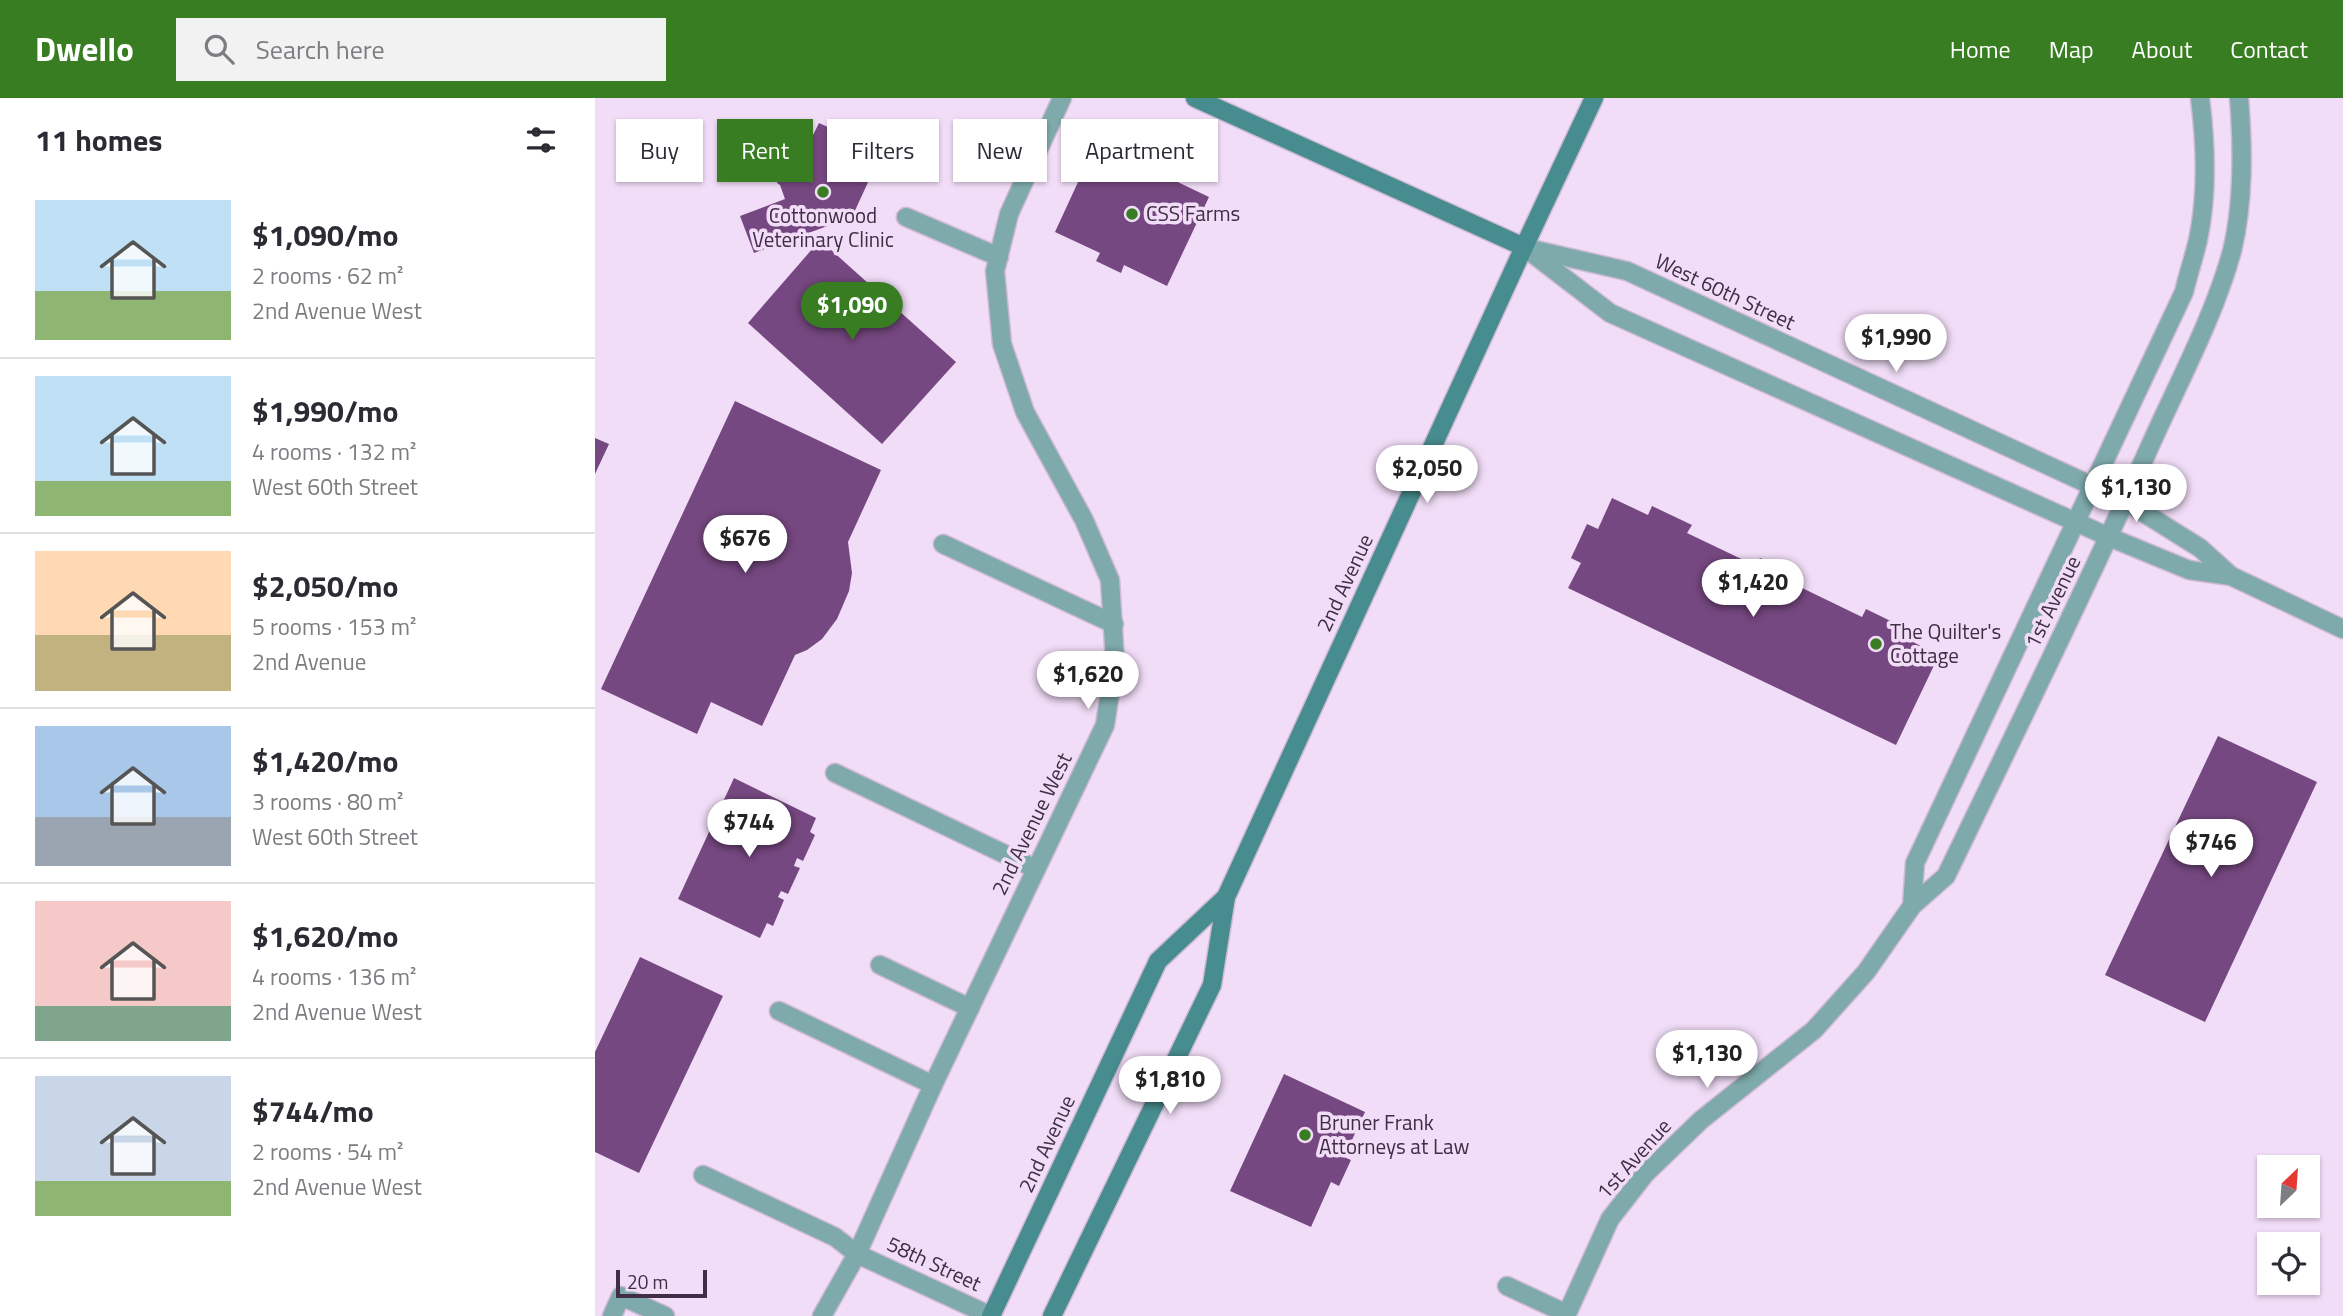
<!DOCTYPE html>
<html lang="en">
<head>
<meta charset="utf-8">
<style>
  :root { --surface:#fff; --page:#f2f2f3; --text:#2b2b33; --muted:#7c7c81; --line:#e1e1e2; --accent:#387d21 }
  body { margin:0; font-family:"Titillium Web",sans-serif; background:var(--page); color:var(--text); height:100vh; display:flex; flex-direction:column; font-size:26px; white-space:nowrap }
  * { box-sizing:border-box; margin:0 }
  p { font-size:23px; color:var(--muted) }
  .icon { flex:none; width:38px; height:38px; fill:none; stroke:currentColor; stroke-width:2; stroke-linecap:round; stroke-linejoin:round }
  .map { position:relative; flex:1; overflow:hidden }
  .details { display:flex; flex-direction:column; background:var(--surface); width:595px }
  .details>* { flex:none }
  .guide { position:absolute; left:21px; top:21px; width:665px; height:63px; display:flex; gap:14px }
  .needle { width:46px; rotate:25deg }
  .tools { position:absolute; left:1662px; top:1057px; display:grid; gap:14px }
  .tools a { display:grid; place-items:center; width:63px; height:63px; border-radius:0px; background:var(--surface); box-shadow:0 2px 5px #0004; font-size:35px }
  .scale { position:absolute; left:21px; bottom:18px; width:91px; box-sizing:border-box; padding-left:7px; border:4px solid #412d46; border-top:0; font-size:19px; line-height:24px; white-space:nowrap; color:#412d46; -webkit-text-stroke:5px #f1ddf7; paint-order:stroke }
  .price { position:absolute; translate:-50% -60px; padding:0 16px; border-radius:24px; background:#fff; color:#222; font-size:23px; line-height:46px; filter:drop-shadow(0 2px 4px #0008) }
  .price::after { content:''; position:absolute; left:50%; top:42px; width:21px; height:16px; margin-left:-10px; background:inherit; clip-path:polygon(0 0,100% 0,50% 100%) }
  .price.on { background:var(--accent); color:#fff }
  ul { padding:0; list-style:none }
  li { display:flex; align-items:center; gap:21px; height:175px; padding:0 35px }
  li+li { border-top:2px solid var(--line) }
  li span { display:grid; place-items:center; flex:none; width:196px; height:140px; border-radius:0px; color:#555 }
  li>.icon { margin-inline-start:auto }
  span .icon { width:84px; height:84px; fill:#fffc; stroke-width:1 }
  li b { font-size:30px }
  h2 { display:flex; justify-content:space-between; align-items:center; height:84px; padding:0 35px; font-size:30px }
  .pill { padding:0 24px; border-radius:0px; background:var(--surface); box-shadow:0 2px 5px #0004; font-size:24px; line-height:63px }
  .pill.on { background:var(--accent); color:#fff }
  header { display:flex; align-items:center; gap:42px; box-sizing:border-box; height:98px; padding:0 35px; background:var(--accent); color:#fff }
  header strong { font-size:33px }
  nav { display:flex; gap:38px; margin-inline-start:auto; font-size:24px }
  .search { width:490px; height:63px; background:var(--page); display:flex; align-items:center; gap:18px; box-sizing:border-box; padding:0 24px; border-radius:0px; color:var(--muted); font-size:26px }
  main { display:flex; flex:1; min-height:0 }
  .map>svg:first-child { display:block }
</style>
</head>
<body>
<header>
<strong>Dwello</strong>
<div class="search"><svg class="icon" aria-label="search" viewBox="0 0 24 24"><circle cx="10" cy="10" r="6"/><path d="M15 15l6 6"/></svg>Search here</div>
<nav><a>Home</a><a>Map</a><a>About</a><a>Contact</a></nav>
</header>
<main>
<section class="details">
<h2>11 homes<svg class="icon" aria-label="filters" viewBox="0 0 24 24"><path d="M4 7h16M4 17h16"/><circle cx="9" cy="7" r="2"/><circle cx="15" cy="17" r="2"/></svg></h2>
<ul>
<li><span style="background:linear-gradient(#bfe0f5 65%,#8fb573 0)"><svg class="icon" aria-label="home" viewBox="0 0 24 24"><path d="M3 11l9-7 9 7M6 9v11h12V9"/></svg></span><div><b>$1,090/mo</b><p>2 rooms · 62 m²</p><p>2nd Avenue West</p></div></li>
<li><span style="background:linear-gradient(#bfe0f5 75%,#8fb573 0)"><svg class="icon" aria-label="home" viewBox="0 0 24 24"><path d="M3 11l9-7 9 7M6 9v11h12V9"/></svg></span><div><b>$1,990/mo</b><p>4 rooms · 132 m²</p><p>West 60th Street</p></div></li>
<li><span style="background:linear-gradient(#ffd9b3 60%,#c2b280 0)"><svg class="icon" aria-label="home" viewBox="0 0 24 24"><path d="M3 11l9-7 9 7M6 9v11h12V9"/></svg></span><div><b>$2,050/mo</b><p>5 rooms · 153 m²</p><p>2nd Avenue</p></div></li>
<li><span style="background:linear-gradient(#a9c7e8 65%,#9aa5b1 0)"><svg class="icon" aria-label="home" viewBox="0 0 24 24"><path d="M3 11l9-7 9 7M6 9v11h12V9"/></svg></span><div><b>$1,420/mo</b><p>3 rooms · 80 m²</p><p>West 60th Street</p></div></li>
<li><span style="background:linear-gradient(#f6c9c9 75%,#7fa58c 0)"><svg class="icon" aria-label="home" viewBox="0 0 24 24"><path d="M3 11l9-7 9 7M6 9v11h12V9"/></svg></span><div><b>$1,620/mo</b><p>4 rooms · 136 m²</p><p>2nd Avenue West</p></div></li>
<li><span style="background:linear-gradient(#c9d6e8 75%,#8fb573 0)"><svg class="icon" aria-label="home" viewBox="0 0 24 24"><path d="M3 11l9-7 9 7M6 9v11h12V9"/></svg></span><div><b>$744/mo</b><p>2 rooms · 54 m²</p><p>2nd Avenue West</p></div></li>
</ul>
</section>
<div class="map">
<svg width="1748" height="1218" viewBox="0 0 1748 1218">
  <rect width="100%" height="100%" fill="#f1ddf7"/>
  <!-- building -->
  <g fill="#764881">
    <polygon points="181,21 218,37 224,25 287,54 257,119 159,155 145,118 190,101 185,87 182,85 187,73 183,71 186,64 166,54"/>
    <polygon points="501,45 614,99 572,188 529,167 526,175 501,163 505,155 460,134"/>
    <polygon points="225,142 361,264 287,346 153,225"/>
    <polygon points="140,303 286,372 253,444 257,475 254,493 242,521 227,541 212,552 200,557 167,628 116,604 102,636 6,591"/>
    <polygon points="0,340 14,346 0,376"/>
    <polygon points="1017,400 1053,417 1057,408 1097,427 1092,435 1161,468 1165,460 1204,479 1201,487 1267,519 1271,511 1312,531 1308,539 1344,557 1301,647 973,490 986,465 976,460 992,426 1003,431"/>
    <polygon points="1623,638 1722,684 1610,924 1510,877"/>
    <polygon points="139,680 221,720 215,734 220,737 208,763 202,760 199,768 205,770 193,796 186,793 183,799 189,802 178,828 172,825 165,840 83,801"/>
    <polygon points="45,859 128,898 44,1075 0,1054 0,954"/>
    <polygon points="689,976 770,1014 749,1059 756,1062 744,1088 736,1084 716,1129 635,1093"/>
  </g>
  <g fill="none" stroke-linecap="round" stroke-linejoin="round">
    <!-- lane casing -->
    <g stroke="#cebad4" stroke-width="21">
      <g id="lane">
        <polyline points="311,119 404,159"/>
        <polyline points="348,446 519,526"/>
        <polyline points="240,675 441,771"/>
        <polyline points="285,867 375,910"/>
        <polyline points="184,913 338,987"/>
        <polyline points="108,1077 240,1139 262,1156"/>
        <polyline points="912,1188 972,1216"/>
        <polyline points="17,1218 26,1198 70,1218"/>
      </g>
    </g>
    <!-- street casing -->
    <g stroke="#cebad4" stroke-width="21">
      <g id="street">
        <polyline points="929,149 1015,215 1514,439 1594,472 1636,478 1748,531"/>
        <polyline points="936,151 1032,173 1530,403 1605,450 1636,478"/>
        <path d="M1317 808 1320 765 1589 194C1593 177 1599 159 1603 142 1613 95 1611 47 1605 0"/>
        <polyline points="262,1156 396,1218"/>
        <polyline points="227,1218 262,1156 338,987 510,627 520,563 515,482 489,422 430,314 407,246 400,173 414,116 467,0"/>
        <path d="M971 1218 1015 1121 1050 1076 1106 1022 1219 932 1271 874 1317 808 1351 778C1420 635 1490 493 1555 348 1583 285 1619 219 1637 153 1649 103 1648 50 1644 0"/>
      </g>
    </g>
    <!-- secondary casing -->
    <g stroke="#cebad4" stroke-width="21">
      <g id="secondary">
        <polyline points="600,0 929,149"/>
        <polyline points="396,1218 563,863 631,799"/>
        <polyline points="457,1218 617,887 631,799 929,149 999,0"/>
      </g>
    </g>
    <!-- lane -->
    <use href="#lane" stroke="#7faaab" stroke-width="18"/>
    <!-- street -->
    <use href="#street" stroke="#7faaab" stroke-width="18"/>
    <!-- secondary -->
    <use href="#secondary" stroke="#478c8f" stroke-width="18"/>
  </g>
  <!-- markers -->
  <g fill="#387d21" stroke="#f1ddf7" stroke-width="2.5">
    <circle cx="228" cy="94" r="7"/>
    <circle cx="537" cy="116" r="7"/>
    <circle cx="1281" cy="546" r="7"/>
    <circle cx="710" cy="1037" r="7"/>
  </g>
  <g text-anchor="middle" stroke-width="7" stroke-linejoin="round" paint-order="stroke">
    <!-- poi labels -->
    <g font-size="21" fill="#412d46" stroke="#f1ddf7" text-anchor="start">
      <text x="551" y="123">CSS Farms</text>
      <text x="228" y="125" text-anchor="middle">Cottonwood<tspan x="228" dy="24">Veterinary Clinic</tspan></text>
      <text x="1295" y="541">The Quilter's<tspan x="1295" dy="24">Cottage</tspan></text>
      <text x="724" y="1032">Bruner Frank<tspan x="724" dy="24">Attorneys at Law</tspan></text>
    </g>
    <!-- street labels -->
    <g font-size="21" fill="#412d46" stroke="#f1ddf7">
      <text transform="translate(1130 194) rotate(25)" y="7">West 60th Street</text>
      <text transform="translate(750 485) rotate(-65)" y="7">2nd Avenue</text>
      <text transform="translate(1458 504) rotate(-64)" y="7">1st Avenue</text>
      <text transform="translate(437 726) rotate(-64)" y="7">2nd Avenue West</text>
      <text transform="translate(452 1046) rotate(-65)" y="7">2nd Avenue</text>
      <text transform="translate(1039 1061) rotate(-48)" y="7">1st Avenue</text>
      <text transform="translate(339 1166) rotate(25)" y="7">58th Street</text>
    </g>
  </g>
</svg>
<div class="tools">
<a><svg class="needle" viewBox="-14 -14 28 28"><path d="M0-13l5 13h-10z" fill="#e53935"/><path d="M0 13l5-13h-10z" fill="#7c7c81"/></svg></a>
<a><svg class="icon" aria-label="locate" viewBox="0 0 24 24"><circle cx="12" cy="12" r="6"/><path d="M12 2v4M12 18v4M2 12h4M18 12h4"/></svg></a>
</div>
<div class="scale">20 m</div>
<b class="price on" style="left:257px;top:244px">$1,090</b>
<b class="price" style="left:1301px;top:276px">$1,990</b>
<b class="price" style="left:832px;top:407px">$2,050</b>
<b class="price" style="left:1541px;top:426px">$1,130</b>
<b class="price" style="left:150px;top:477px">$676</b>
<b class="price" style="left:1158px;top:521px">$1,420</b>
<b class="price" style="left:493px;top:613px">$1,620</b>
<b class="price" style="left:154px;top:761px">$744</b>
<b class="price" style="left:1616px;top:781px">$746</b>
<b class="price" style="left:1112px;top:992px">$1,130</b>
<b class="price" style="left:575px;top:1018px">$1,810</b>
<div class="guide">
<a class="pill">Buy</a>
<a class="pill on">Rent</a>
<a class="pill">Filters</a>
<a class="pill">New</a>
<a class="pill">Apartment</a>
</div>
</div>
</main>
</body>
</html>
